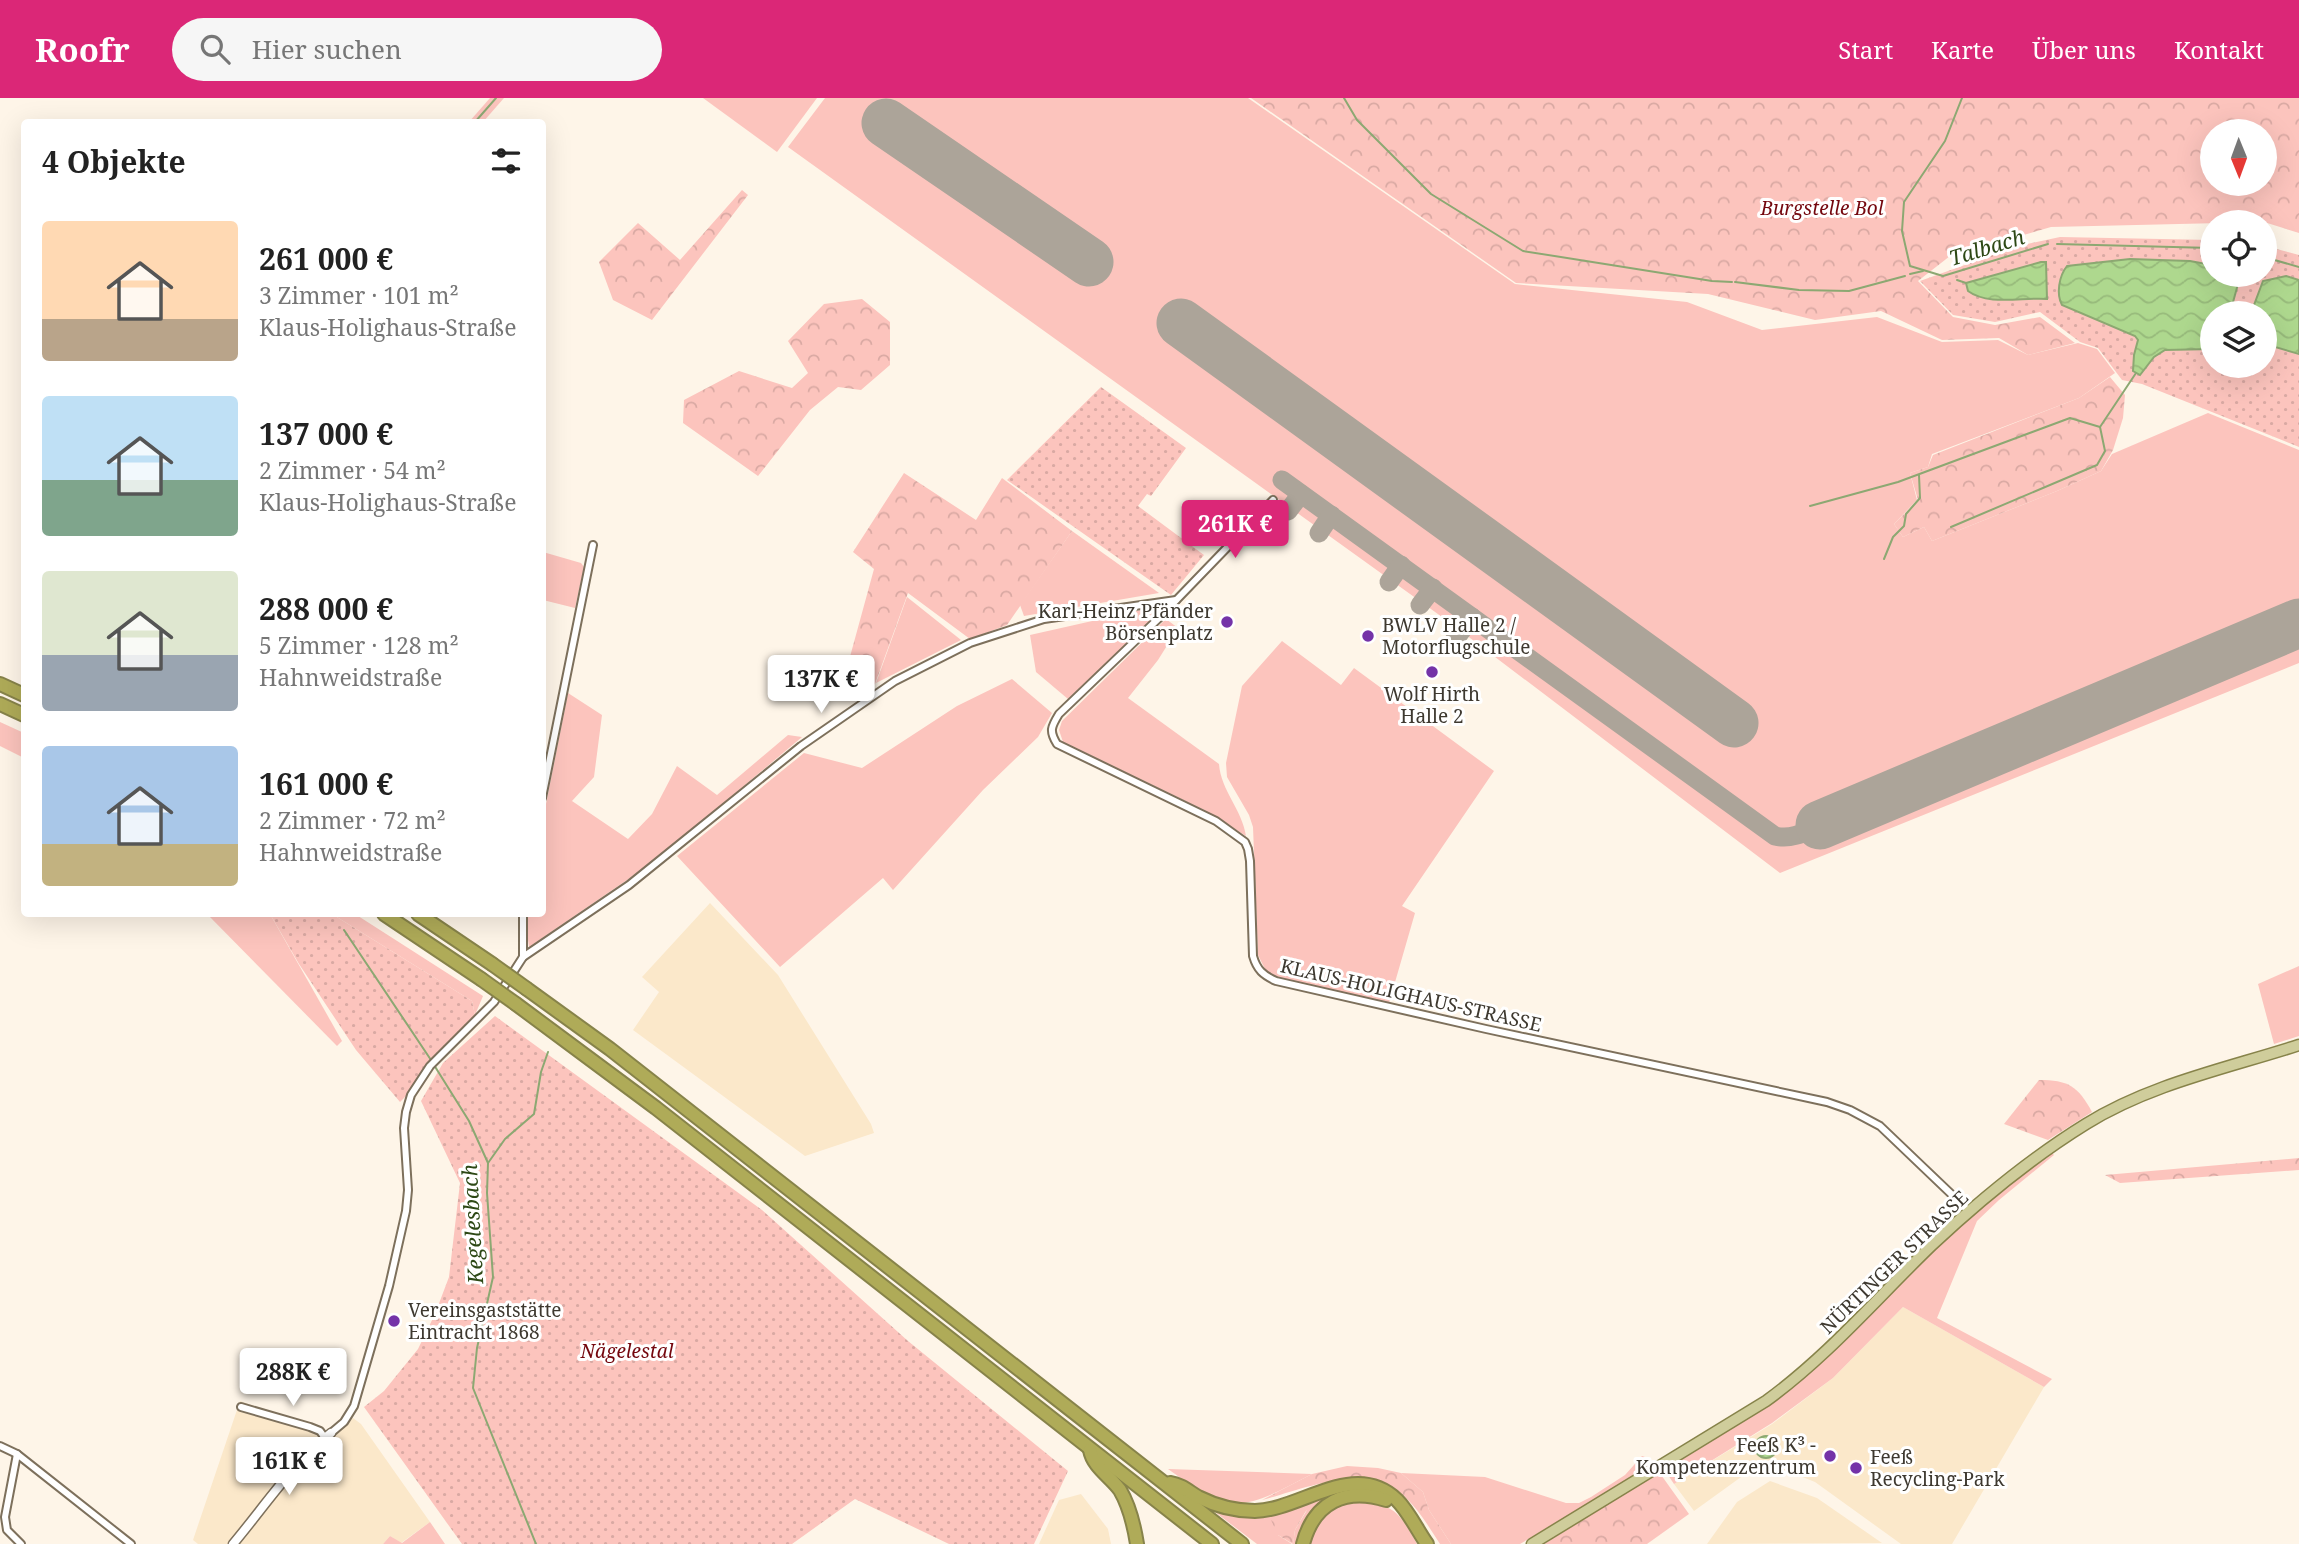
<!DOCTYPE html>
<html lang="de">
<head>
<meta charset="utf-8">
<style>
  :root { --surface:#fff; --page:#f6f6f6; --text:#222; --muted:#767676; --accent:#db2777 }
  body { margin:0; font-family:"Noto Serif",serif; background:var(--page); color:var(--text); height:100vh; display:flex; flex-direction:column; font-size:26px; white-space:nowrap }
  * { box-sizing:border-box; margin:0 }
  p { font-size:23px; color:var(--muted) }
  .icon { flex:none; width:38px; height:38px; fill:none; stroke:currentColor; stroke-width:2; stroke-linecap:round; stroke-linejoin:round }
  .map { position:relative; flex:1; overflow:hidden }
  .details { position:absolute; left:21px; top:21px; width:525px; height:798px; display:flex; flex-direction:column; background:var(--surface); border-radius:7px; box-shadow:0 7px 28px #0002 }
  .details>* { flex:none }
  .needle { width:46px; rotate:179deg }
  .tools { position:absolute; left:2200px; top:21px; display:grid; gap:14px }
  .tools a { display:grid; place-items:center; width:77px; height:77px; border-radius:50%; background:var(--surface); box-shadow:0 7px 28px #0002; font-size:35px }
  .price { position:absolute; translate:-50% -60px; padding:0 16px; border-radius:7px; background:#fff; color:#222; font-size:23px; line-height:46px; filter:drop-shadow(0 2px 4px #0008) }
  .price::after { content:''; position:absolute; left:50%; top:42px; width:21px; height:16px; margin-left:-10px; background:inherit; clip-path:polygon(0 0,100% 0,50% 100%) }
  .price.on { background:var(--accent); color:#fff }
  ul { padding:0; list-style:none }
  li { display:flex; align-items:center; gap:21px; height:175px; padding:0 21px }
  li span { display:grid; place-items:center; flex:none; width:196px; height:140px; border-radius:7px; color:#555 }
  li>.icon { margin-inline-start:auto }
  span .icon { width:84px; height:84px; fill:#fffc; stroke-width:1 }
  li b { font-size:30px }
  h2 { display:flex; justify-content:space-between; align-items:center; height:84px; padding:0 21px; font-size:30px }
  header { display:flex; align-items:center; gap:42px; box-sizing:border-box; height:98px; padding:0 35px; background:var(--accent); color:#fff }
  header strong { font-size:33px }
  nav { display:flex; gap:38px; margin-inline-start:auto; font-size:24px }
  .search { width:490px; height:63px; background:var(--page); display:flex; align-items:center; gap:18px; box-sizing:border-box; padding:0 24px; border-radius:38px; color:var(--muted); font-size:26px }
  .map>svg:first-child { display:block }
</style>
</head>
<body>
<header>
<strong>Roofr</strong>
<div class="search"><svg class="icon" aria-label="search" viewBox="0 0 24 24"><circle cx="10" cy="10" r="6"/><path d="M15 15l6 6"/></svg>Hier suchen</div>
<nav><a>Start</a><a>Karte</a><a>Über uns</a><a>Kontakt</a></nav>
</header>
<div class="map">
<svg width="2299" height="1446" viewBox="0 0 2299 1446">
  <defs>
    <pattern id="forest-crowns" width="20" height="18" patternUnits="userSpaceOnUse" patternTransform="scale(1.75)"><rect width="20" height="18" fill="#fcc4bd"/><path d="M2 6a3 3 0 1 1 6 0M12 15a3 3 0 1 1 6 0" fill="none" stroke="#d9a9a3"/></pattern>
    <pattern id="park-dots" width="8" height="8" patternUnits="userSpaceOnUse" patternTransform="scale(1.75)"><rect width="8" height="8" fill="#fcc4bd"/><path d="M2 2h.1M6 6h.1" fill="none" stroke="#d9a9a3" stroke-width="1.8" stroke-linecap="round"/></pattern>
    <pattern id="water-waves" width="16" height="10" patternUnits="userSpaceOnUse" patternTransform="scale(1.75)"><rect width="16" height="10" fill="#aed88e"/><path d="M0 5q4-4 8 0t8 0" fill="none" stroke="#97ba7b"/></pattern>
  </defs>
  <rect width="100%" height="100%" fill="#fef5e8"/>
  <!-- built -->
  <g fill="#fbe8ca">
    <polygon points="710,805 778,877 871,1026 874,1035 805,1058 633,932 659,894 642,879"/>
    <polygon points="1903,1209 2044,1289 1952,1446 1901,1446 1815,1384 1790,1374 1768,1369 1748,1374 1694,1413 1674,1386 1772,1326 1833,1280"/>
    <polygon points="240,1303 335,1335 353,1320 361,1326 430,1424 401,1445 390,1438 383,1446 198,1446 193,1442"/>
    <polygon points="1770,1383 1817,1400 1882,1445 1707,1446 1737,1404"/>
    <polygon points="1081,1396 1108,1431 1111,1446 1039,1446 1059,1402"/>
  </g>
  <!-- grass -->
  <g fill="#fcc4bd">
    <polygon points="490,0 504,0 483,24 469,24"/>
    <polygon points="703,0 817,0 777,54"/>
    <polygon points="825,0 1248,0 1515,186 1687,204 1762,232 1877,219 1942,244 1998,242 2028,257 2078,245 2097,251 2115,275 2079,300 1932,356 1928,369 1910,375 1917,402 1894,426 1903,439 1924,429 1932,443 2057,393 2101,373 2112,356 2208,315 2299,352 2299,565 1780,775 1449,524 788,49"/>
    <polygon points="1072,433 1159,495 1024,518 1020,507"/>
    <polygon points="543,454 581,465 584,469 575,510 543,502"/>
    <polygon points="907,499 961,542 876,585"/>
    <polygon points="1150,510 1157,516 1068,601 1036,574 1030,537"/>
    <path d="M1166 521 1178 530 1158 562 1128 600 1219 666C1221 693 1242 711 1246 738L1204 712 1063 644 1059 632 1062 623Z"/>
    <polygon points="1282,543 1341,587 1354,570 1494,673 1402,808 1415,815 1389,905 1279,881 1267,875 1258,857 1253,729 1249,717 1227,679 1226,665 1242,588"/>
    <polygon points="1012,581 1052,615 1038,639 983,692 893,792 883,780 780,869 677,758 804,655 862,670 957,608"/>
    <polygon points="568,595 602,617 594,679 572,703 628,741 652,716 677,668 717,697 788,637 802,639 693,731 630,780 529,849 526,828 528,816 542,816 543,721"/>
    <polygon points="0,624 24,635 24,660 0,648"/>
    <polygon points="207,816 270,816 342,943 337,948"/>
    <polygon points="332,816 355,816 483,898 475,917 472,903"/>
    <polygon points="2299,868 2299,938 2274,946 2258,886"/>
    <polygon points="2051,1054 2054,1057 1999,1102 1977,1123 1937,1220 2052,1281 2044,1289 1903,1209 1833,1280 1772,1325 1674,1386 1666,1374 1666,1370 1790,1291 1832,1253 1925,1160 1971,1117"/>
    <polygon points="1642,1358 1648,1360 1650,1368 1520,1446 1451,1446 1429,1412 1423,1394 1401,1375 1485,1379 1566,1405 1579,1405 1591,1399 1625,1377"/>
    <path d="M1168 1371 1312 1376C1243 1412 1234 1419 1168 1371Z"/>
    <polygon points="1345,1391 1300,1446 1293,1446 1295,1432 1307,1412 1278,1437 1292,1446 1257,1446 1215,1414 1238,1417"/>
    <path d="M1347 1402C1389 1405 1397 1408 1417 1446H1307L1327 1412Z"/>
    <polygon points="430,1424 445,1446 383,1446 390,1438 402,1445"/>
  </g>
  <!-- forest -->
  <g fill="url(#forest-crowns)" fill-rule="evenodd">
    <path d="M1251 0H2299V135L2264 124 2051 129 1950 158 1918 183 1953 219 1995 227 2040 219 2075 245 2028 257 1999 240 1942 242 1881 213 1815 222 1708 196 1516 185ZM2212 33H2264V86H2212Z"/>
    <polygon points="742,92 748,97 652,222 613,202 599,164 638,125 680,162"/>
    <polygon points="862,201 890,224 890,267 861,292 838,289 810,312 758,378 683,325 684,302 739,273 792,290 808,275 788,243 824,206"/>
    <polygon points="2110,279 2125,297 2123,320 2113,352 2101,373 2057,393 1932,443 1924,429 1903,439 1894,426 1918,402 1910,375 1928,369 1933,357 2079,300"/>
    <polygon points="904,375 976,422 1002,380 1072,433 1007,527 970,541 908,495 875,586 864,593 849,584 848,566 874,471 853,454"/>
    <path d="M2039 982C2068 982 2078 988 2092 1014L2048 1042 2004 1026Z"/>
    <polygon points="2299,1060 2299,1072 2120,1085 2105,1077"/>
    <path d="M1347 1368 1378 1370 1401 1375 1423 1394 1429 1412 1451 1446H1440C1429 1429 1419 1412 1404 1398 1366 1363 1304 1391 1262 1402L1312 1376Z"/>
    <polygon points="1659,1374 1689,1416 1647,1446 1544,1446"/>
    <polygon points="1307,1411 1295,1432 1293,1446 1278,1437 1271,1422"/>
  </g>
  <!-- park -->
  <g fill="url(#park-dots)" fill-rule="evenodd">
    <path d="M2060 139 2212 142V177H2264L2265 148 2299 157V349L2142 286 2122 282 2098 250 2080 244 2040 214 1995 224 1953 217 1920 183 2018 148ZM2212 215H2264V268H2212Z"/>
    <polygon points="1101,289 1186,350 1151,398 1147,396 1138,408 1204,457 1171,497 1007,382"/>
    <polygon points="270,816 332,816 472,903 475,917 429,964 407,997 400,1004 356,952 299,866"/>
    <polygon points="495,918 762,1112 908,1243 1068,1373 1034,1446 949,1446 855,1401 792,1446 462,1446 364,1309 384,1293 418,1251 435,1216 449,1179 460,1085 421,1003 443,965"/>
  </g>
  <!-- water -->
  <g fill="url(#water-waves)" stroke="#8ca872" stroke-width="2">
    <path d="M2130 161 2190 163 2212 167V177H2237L2238 186 2230 215H2212V251L2165 252 2154 259 2140 277 2133 273 2134 257 2138 242 2135 238 2062 207C2056 196 2059 178 2067 168Z"/>
    <path d="M2041 164H2046L2047 201C2023 199 1988 208 1968 193L1966 185Z"/>
    <polygon points="2286,178 2299,182 2299,256 2265,246 2264,215 2251,215 2263,183"/>
    <circle cx="1766" cy="1349" r="11"/>
  </g>
  <g fill="none" stroke-linecap="round" stroke-linejoin="round">
    <!-- stream -->
    <g stroke="#8ca872" stroke-width="2">
      <polyline points="1344,0 1357,22 1431,96 1523,153 1712,183 1732,184"/>
      <polyline points="1962,0 1945,43 1904,104 1902,133 1910,168 1943,178 2048,146"/>
      <polyline points="475,24 496,0"/>
      <polyline points="2057,146 2212,150"/>
      <polyline points="2264,159 2299,169"/>
      <polyline points="1910,176 1923,173"/>
      <polyline points="1957,182 1966,185"/>
      <polyline points="1735,184 1799,192 1849,193 1905,178"/>
      <polyline points="1810,408 1898,384 2070,320 2100,329"/>
      <polyline points="1951,429 2097,367 2105,353 2100,329 2136,275"/>
      <polyline points="1884,461 1893,439 1904,428 1906,416 1920,400 1919,377"/>
      <polyline points="344,832 431,962"/>
      <polyline points="434,967 469,1023 488,1065 487,1095 493,1179 477,1250 473,1290 536,1446"/>
      <polyline points="488,1065 505,1041 534,1016 541,974 548,954"/>
    </g>
    <!-- taxiway -->
    <g stroke="#aca499" stroke-width="19">
      <path d="M1282 382 1775 738C1792 742 1805 734 1820 727"/>
      <polyline points="1288,413 1301,396"/>
      <polyline points="1319,435 1331,417"/>
      <polyline points="1389,484 1401,467"/>
      <polyline points="1420,507 1433,490"/>
      <polyline points="1453,544 1472,519"/>
    </g>
    <!-- runway -->
    <g stroke="#aca499" stroke-width="49">
      <polyline points="886,25 1089,164"/>
      <polyline points="1181,225 1734,625"/>
      <polyline points="1820,727 2299,525"/>
    </g>
    <!-- minor casing -->
    <g stroke="#7d705c" stroke-width="10">
      <g id="minor">
        <path d="M1273 402 1158 521 1059 616C1051 629 1049 633 1057 646L1216 723 1245 744 1248 751 1250 763 1253 858C1257 872 1263 877 1276 883L1486 931 1827 1004 1850 1012 1880 1028 1969 1113"/>
        <polyline points="542,700 593,447"/>
        <polyline points="523,859 629,787 801,648 895,583 970,545 1044,521 1176,502"/>
        <polyline points="241,1309 310,1329 320,1333 325,1340"/>
        <polyline points="331,1335 344,1324 354,1308 389,1188 406,1113 408,1092 404,1030 406,1014 411,997 430,968 494,904 523,859 523,816"/>
        <polyline points="0,1348 17,1356 131,1446"/>
        <polyline points="17,1356 5,1419 7,1432 21,1446"/>
      </g>
    </g>
    <!-- tertiary casing -->
    <g stroke="#7d705c" stroke-width="11">
      <path id="tertiary" d="M233 1446C265 1408 292 1366 331 1335"/>
    </g>
    <!-- primary casing -->
    <g stroke="#87834a" stroke-width="13">
      <path id="primary" d="M1532 1446 1766 1303C1828 1258 1877 1200 1932 1147 1979 1103 2031 1060 2086 1026 2150 986 2228 970 2299 947"/>
    </g>
    <!-- motorway casing -->
    <g stroke="#87834a" stroke-width="16">
      <g id="motorway">
        <polyline points="0,586 24,597"/>
        <polyline points="0,606 24,617"/>
        <polyline points="384,816 481,881"/>
        <polyline points="418,816 492,866"/>
        <polyline points="527,891 610,951 1242,1446"/>
        <polyline points="516,906 656,1010 1212,1446"/>
        <path d="M1090 1352C1093 1369 1111 1379 1120 1392 1130 1409 1134 1427 1137 1446"/>
        <path d="M1170 1385C1182 1387 1188 1393 1198 1399 1216 1408 1235 1413 1255 1413 1301 1412 1354 1361 1397 1402 1409 1414 1417 1432 1427 1446"/>
        <path d="M1303 1446C1314 1404 1346 1389 1386 1402"/>
      </g>
    </g>
    <!-- minor -->
    <use href="#minor" stroke="#fff" stroke-width="6"/>
    <!-- tertiary -->
    <use href="#tertiary" stroke="#fff" stroke-width="8"/>
    <!-- primary -->
    <use href="#primary" stroke="#cfcd9b" stroke-width="10"/>
    <!-- motorway -->
    <use href="#motorway" stroke="#afab58" stroke-width="12"/>
    <!-- motorway-bridge casing -->
    <g stroke="#87834a" stroke-width="16" stroke-linecap="butt">
      <g id="motorway-bridge">
        <polyline points="492,866 527,891"/>
        <polyline points="481,881 516,906"/>
      </g>
    </g>
    <!-- motorway-bridge -->
    <use href="#motorway-bridge" stroke="#afab58" stroke-width="12"/>
  </g>
  <!-- markers -->
  <g fill="#7433a8" stroke="#fff" stroke-width="2.5">
    <circle cx="1227" cy="524" r="7"/>
    <circle cx="1368" cy="538" r="7"/>
    <circle cx="1432" cy="574" r="7"/>
    <circle cx="394" cy="1223" r="7"/>
    <circle cx="1830" cy="1358" r="7"/>
    <circle cx="1856" cy="1370" r="7"/>
  </g>
  <g text-anchor="middle" stroke-width="6" stroke-linejoin="round" paint-order="stroke">
    <!-- park labels -->
    <g font-size="19" font-style="italic" fill="#74070e" stroke="#fff">
      <text x="1822" y="117">Burgstelle Bol</text>
      <text x="627" y="1260">Nägelestal</text>
    </g>
    <!-- poi labels -->
    <g font-size="19" fill="#3e3930" stroke="#fff" text-anchor="start">
      <text x="1213" y="520" text-anchor="end">Karl-Heinz Pfänder<tspan x="1213" dy="22">Börsenplatz</tspan></text>
      <text x="1382" y="534">BWLV Halle 2 /<tspan x="1382" dy="22">Motorflugschule</tspan></text>
      <text x="1432" y="603" text-anchor="middle">Wolf Hirth<tspan x="1432" dy="22">Halle 2</tspan></text>
      <text x="408" y="1219">Vereinsgaststätte<tspan x="408" dy="22">Eintracht 1868</tspan></text>
      <text x="1816" y="1354" text-anchor="end">Feeß K³ -<tspan x="1816" dy="22">Kompetenzzentrum</tspan></text>
      <text x="1870" y="1366">Feeß<tspan x="1870" dy="22">Recycling-Park</tspan></text>
    </g>
    <!-- street labels -->
    <g font-size="19" fill="#3e3930" stroke="#fff">
      <text transform="translate(1411 897) rotate(13)" y="7">KLAUS-HOLIGHAUS-STRASSE</text>
      <text transform="translate(1894 1164) rotate(-44)" y="7">NÜRTINGER STRASSE</text>
    </g>
    <!-- water labels -->
    <g font-size="21" font-style="italic" fill="#2d4815" stroke="#fff">
      <text transform="translate(1987 150) rotate(-17)" y="7">Talbach</text>
      <text transform="translate(473 1126) rotate(-93)" y="7">Kegelesbach</text>
    </g>
  </g>
</svg>
<div class="tools">
<a><svg class="needle" viewBox="-14 -14 28 28"><path d="M0-13l5 13h-10z" fill="#e53935"/><path d="M0 13l5-13h-10z" fill="#767676"/></svg></a>
<a><svg class="icon" aria-label="locate" viewBox="0 0 24 24"><circle cx="12" cy="12" r="6"/><path d="M12 2v4M12 18v4M2 12h4M18 12h4"/></svg></a>
<a><svg class="icon" aria-label="layers" viewBox="0 0 24 24"><path d="M12 4l9 5-9 5-9-5zM3 14l9 5 9-5"/></svg></a>
</div>
<b class="price on" style="left:1235px;top:462px">261K €</b>
<b class="price" style="left:821px;top:617px">137K €</b>
<b class="price" style="left:293px;top:1310px">288K €</b>
<b class="price" style="left:289px;top:1399px">161K €</b>
<section class="details">
<h2>4 Objekte<svg class="icon" aria-label="filters" viewBox="0 0 24 24"><path d="M4 7h16M4 17h16"/><circle cx="9" cy="7" r="2"/><circle cx="15" cy="17" r="2"/></svg></h2>
<ul>
<li><span style="background:linear-gradient(#ffd9b3 70%,#b9a48a 0)"><svg class="icon" aria-label="home" viewBox="0 0 24 24"><path d="M3 11l9-7 9 7M6 9v11h12V9"/></svg></span><div><b>261 000 €</b><p>3 Zimmer · 101 m²</p><p>Klaus-Holighaus-Straße</p></div></li>
<li><span style="background:linear-gradient(#bfe0f5 60%,#7fa58c 0)"><svg class="icon" aria-label="home" viewBox="0 0 24 24"><path d="M3 11l9-7 9 7M6 9v11h12V9"/></svg></span><div><b>137 000 €</b><p>2 Zimmer · 54 m²</p><p>Klaus-Holighaus-Straße</p></div></li>
<li><span style="background:linear-gradient(#dfe7d0 60%,#9aa5b1 0)"><svg class="icon" aria-label="home" viewBox="0 0 24 24"><path d="M3 11l9-7 9 7M6 9v11h12V9"/></svg></span><div><b>288 000 €</b><p>5 Zimmer · 128 m²</p><p>Hahnweidstraße</p></div></li>
<li><span style="background:linear-gradient(#a9c7e8 70%,#c2b280 0)"><svg class="icon" aria-label="home" viewBox="0 0 24 24"><path d="M3 11l9-7 9 7M6 9v11h12V9"/></svg></span><div><b>161 000 €</b><p>2 Zimmer · 72 m²</p><p>Hahnweidstraße</p></div></li>
</ul>
</section>
</div>
</body>
</html>
